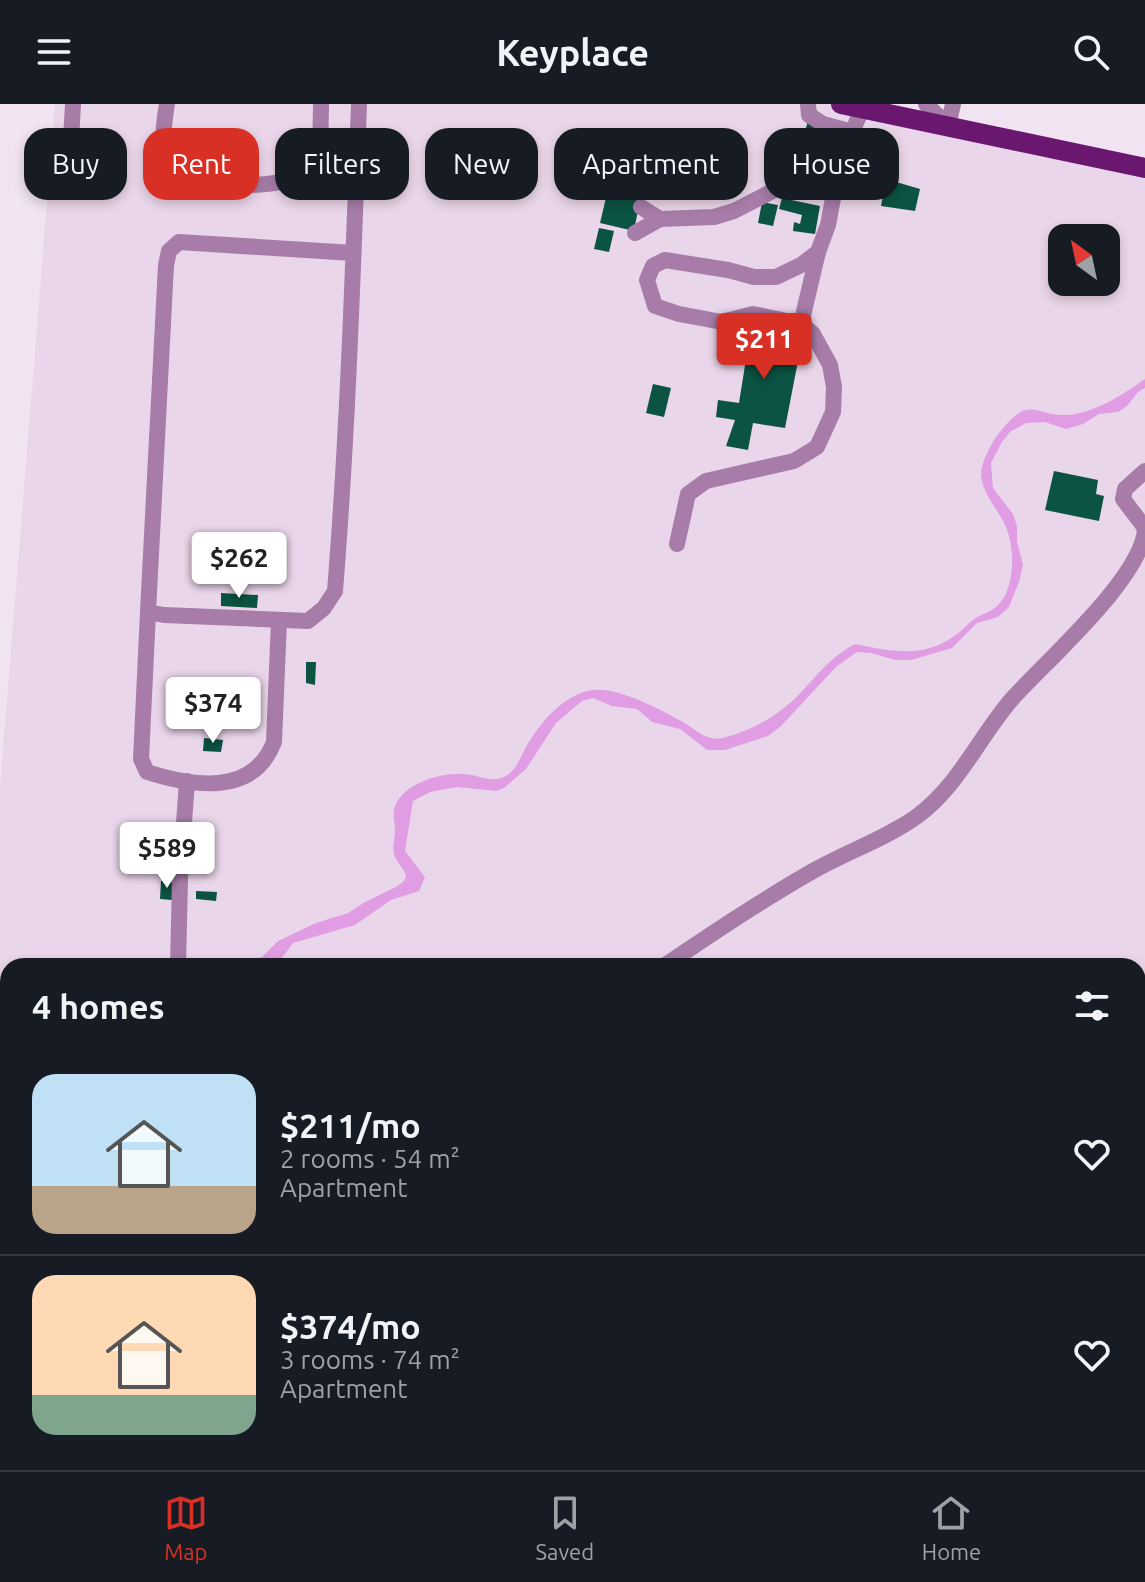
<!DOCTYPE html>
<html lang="en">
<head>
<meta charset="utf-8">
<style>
  :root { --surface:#171b24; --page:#242831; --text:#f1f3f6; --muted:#9ea1a6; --line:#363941; --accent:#d93025 }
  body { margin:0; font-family:Ubuntu,sans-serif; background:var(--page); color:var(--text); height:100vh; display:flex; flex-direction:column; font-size:30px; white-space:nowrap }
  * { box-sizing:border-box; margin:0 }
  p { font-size:26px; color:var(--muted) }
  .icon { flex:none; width:44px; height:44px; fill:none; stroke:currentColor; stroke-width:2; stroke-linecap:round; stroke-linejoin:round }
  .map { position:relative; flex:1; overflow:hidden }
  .details { position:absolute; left:0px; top:854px; width:1146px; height:512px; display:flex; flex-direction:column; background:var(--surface); border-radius:24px 24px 0 0; box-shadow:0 4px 12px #0003 }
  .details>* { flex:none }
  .top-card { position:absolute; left:24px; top:24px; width:1098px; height:72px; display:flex; gap:16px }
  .needle { width:52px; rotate:327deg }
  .tools { position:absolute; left:1048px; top:120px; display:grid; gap:16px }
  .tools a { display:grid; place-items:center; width:72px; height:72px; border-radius:16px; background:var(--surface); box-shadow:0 4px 12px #0003; font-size:40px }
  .price { position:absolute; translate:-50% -68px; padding:0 18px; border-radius:8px; background:#fff; color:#222; font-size:26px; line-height:52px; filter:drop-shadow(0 2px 4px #0008) }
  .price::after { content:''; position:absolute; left:50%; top:48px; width:24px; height:18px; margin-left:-12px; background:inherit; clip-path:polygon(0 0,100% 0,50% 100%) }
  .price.on { background:var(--accent); color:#fff }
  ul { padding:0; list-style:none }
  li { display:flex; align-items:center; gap:24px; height:200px; padding:0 32px }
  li+li { border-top:2px solid var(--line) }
  li span { display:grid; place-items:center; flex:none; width:224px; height:160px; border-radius:24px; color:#555 }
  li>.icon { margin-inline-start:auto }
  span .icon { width:96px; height:96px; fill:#fffc; stroke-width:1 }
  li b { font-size:34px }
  h2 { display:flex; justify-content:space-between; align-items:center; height:96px; padding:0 32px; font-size:34px }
  .chip { padding:0 28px; border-radius:24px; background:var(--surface); box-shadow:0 4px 12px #0003; font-size:28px; line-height:72px }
  .chip.on { background:var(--accent); color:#fff }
  header { display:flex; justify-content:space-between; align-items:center; height:104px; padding:0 32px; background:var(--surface); font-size:36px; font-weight:700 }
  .menu { display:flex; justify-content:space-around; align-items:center; height:112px; border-top:2px solid var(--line); background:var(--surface); font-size:22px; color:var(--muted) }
  .menu a { display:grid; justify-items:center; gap:4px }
  .menu .on { color:var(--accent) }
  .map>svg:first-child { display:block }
</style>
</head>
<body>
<header><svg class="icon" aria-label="menu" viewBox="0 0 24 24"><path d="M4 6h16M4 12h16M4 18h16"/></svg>Keyplace<svg class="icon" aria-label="search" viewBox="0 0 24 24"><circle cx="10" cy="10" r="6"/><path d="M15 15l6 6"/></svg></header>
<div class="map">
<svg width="1145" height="1366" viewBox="0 0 1145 1366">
  <rect width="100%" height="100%" fill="#f1e3f1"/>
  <!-- built -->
  <path fill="#ead6ea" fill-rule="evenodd" d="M55 0H839L1145 69V1094L1138 1125V862H8V943L0 940V683ZM1062 134H1106V178H1062Z"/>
  <!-- water -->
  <g fill="#e19de3">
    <circle cx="639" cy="62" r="16"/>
    <circle cx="686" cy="77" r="15"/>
    <path d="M1145 275V284L1138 288 1127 302 1118 308 1099 310 1083 320 1066 325 1045 318 1026 319 1010 328 1002 338 991 359 993 384 1013 410 1017 422V438L1023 461 1019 478 1009 503 998 513 977 519 952 544 911 556H895L871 549 857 548 837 562 781 622 768 632 725 646H707L680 625 652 618 637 605 612 602 593 594 582 597 556 619 526 665 504 684 496 687 457 683 430 688 413 697 405 747 425 773 419 787 391 796 355 821 293 839 276 862H223L262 853 278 837 316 819 348 809 365 798 396 783 404 777 406 771C403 763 396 758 394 750 392 743 395 734 395 726 395 719 392 709 395 702 404 679 442 668 464 670 481 671 494 682 510 669 518 662 521 652 526 643 540 619 564 589 594 586 619 584 657 604 679 616 694 623 705 638 723 634 755 626 783 609 805 584 820 567 834 551 855 540 889 547 923 555 954 532 961 528 966 521 973 516 980 510 992 508 998 501 1016 483 1015 442 1005 421 997 404 983 390 981 372 980 361 990 342 996 333 1033 284 1033 317 1075 310 1101 305 1124 290 1145 275Z"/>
    <polygon points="0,940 8,943 8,1358 1138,1358 1138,1309 1145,1312 1145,1366 0,1366"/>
  </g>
  <!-- building -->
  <g fill="#0b5342">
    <polygon points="808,17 826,22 820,45 801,40"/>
    <polygon points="863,63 886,67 881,91 859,87"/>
    <polygon points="886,75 920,85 915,107 881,102"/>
    <polygon points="609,81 642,85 634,127 600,119"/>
    <polygon points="782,94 820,102 815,130 793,127 794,118 800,120 802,111 779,105"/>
    <polygon points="762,98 778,101 773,122 758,119"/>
    <polygon points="599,124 614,127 609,148 594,145"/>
    <polygon points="748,216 804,226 785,324 753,319 748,346 726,342 735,316 716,313 718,296 739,299 746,255 739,253"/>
    <polygon points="653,280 671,284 664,313 646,309"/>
    <polygon points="1054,367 1098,376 1096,390 1104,392 1099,417 1045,406"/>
    <polygon points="221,489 258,491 257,504 221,502"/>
    <polygon points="306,558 316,558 315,581 306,579"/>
    <polygon points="204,634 223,636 221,648 203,647"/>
    <polygon points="161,777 174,778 172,796 160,795"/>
    <polygon points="196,787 217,788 216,797 196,795"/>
  </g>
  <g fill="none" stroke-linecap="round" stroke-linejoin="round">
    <!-- minor -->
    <g stroke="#a77ca8" stroke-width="16">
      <path d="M167 0C163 23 160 51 171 72 213 83 262 85 304 73L320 55 321 0"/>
      <polyline points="808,0 809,11 823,20 853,28"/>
      <polyline points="926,0 948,22"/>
      <polyline points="948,22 953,0"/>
      <polyline points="69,72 73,0"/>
      <polyline points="641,103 660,115 714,113 734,107 798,74 819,70 837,72"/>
      <polyline points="635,129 660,115"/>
      <path d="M353 149 179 138 169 147 166 161 148 508 164 511 308 517 324 504 335 487C348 325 353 163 359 0"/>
      <polyline points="801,220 818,148"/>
      <polyline points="1145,367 1125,385 1123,395 1145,424"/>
      <polyline points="677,440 688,390 706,377 794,357 817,343 833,308 834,283 830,261 813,230 801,220 753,210 722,218 679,210 655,202 647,176 653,162 665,156 728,166 754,173 776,173 801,161 818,148 828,121 840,57 862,5"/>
      <path d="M148 508 141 655 147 668C191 682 253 693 274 638L279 516"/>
      <polyline points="178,862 180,774 187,677"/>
      <path d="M664 862C713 829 762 796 813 767 846 748 885 735 916 713 958 683 979 633 1012 595 1045 558 1144 472 1145 424"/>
    </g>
    <!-- major -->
    <polyline stroke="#6a186f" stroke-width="20" points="841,0 1145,64"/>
  </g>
</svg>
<div class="tools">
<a><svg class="needle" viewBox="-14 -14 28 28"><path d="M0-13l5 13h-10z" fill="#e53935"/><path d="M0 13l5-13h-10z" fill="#9ea1a6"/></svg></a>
</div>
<b class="price on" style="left:764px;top:277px">$211</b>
<b class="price" style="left:239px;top:496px">$262</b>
<b class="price" style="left:213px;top:641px">$374</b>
<b class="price" style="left:167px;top:786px">$589</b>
<div class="top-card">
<a class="chip">Buy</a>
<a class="chip on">Rent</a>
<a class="chip">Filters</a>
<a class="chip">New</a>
<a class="chip">Apartment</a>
<a class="chip">House</a>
</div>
<section class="details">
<h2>4 homes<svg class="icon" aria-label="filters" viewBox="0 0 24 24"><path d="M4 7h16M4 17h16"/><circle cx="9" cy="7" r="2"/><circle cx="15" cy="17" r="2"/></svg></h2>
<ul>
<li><span style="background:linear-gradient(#bfe0f5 70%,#b9a48a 0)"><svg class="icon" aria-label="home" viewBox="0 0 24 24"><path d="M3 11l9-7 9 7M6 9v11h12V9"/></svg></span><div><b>$211/mo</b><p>2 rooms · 54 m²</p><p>Apartment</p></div><svg class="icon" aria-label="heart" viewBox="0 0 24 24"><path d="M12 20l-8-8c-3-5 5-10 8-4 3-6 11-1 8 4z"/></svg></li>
<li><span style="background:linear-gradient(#ffd9b3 75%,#7fa58c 0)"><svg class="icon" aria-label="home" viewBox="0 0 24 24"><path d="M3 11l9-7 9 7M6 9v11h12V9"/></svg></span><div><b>$374/mo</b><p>3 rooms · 74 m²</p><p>Apartment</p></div><svg class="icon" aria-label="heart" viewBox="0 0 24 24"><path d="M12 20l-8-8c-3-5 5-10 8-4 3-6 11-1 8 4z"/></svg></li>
</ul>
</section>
</div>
<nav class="menu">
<a class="on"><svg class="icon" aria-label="map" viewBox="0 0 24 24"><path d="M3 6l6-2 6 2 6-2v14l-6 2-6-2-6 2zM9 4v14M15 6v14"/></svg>Map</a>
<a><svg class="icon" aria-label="saved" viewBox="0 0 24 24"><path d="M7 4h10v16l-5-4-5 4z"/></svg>Saved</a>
<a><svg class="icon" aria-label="home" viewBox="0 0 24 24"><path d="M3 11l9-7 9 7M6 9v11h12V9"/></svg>Home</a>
</nav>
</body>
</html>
